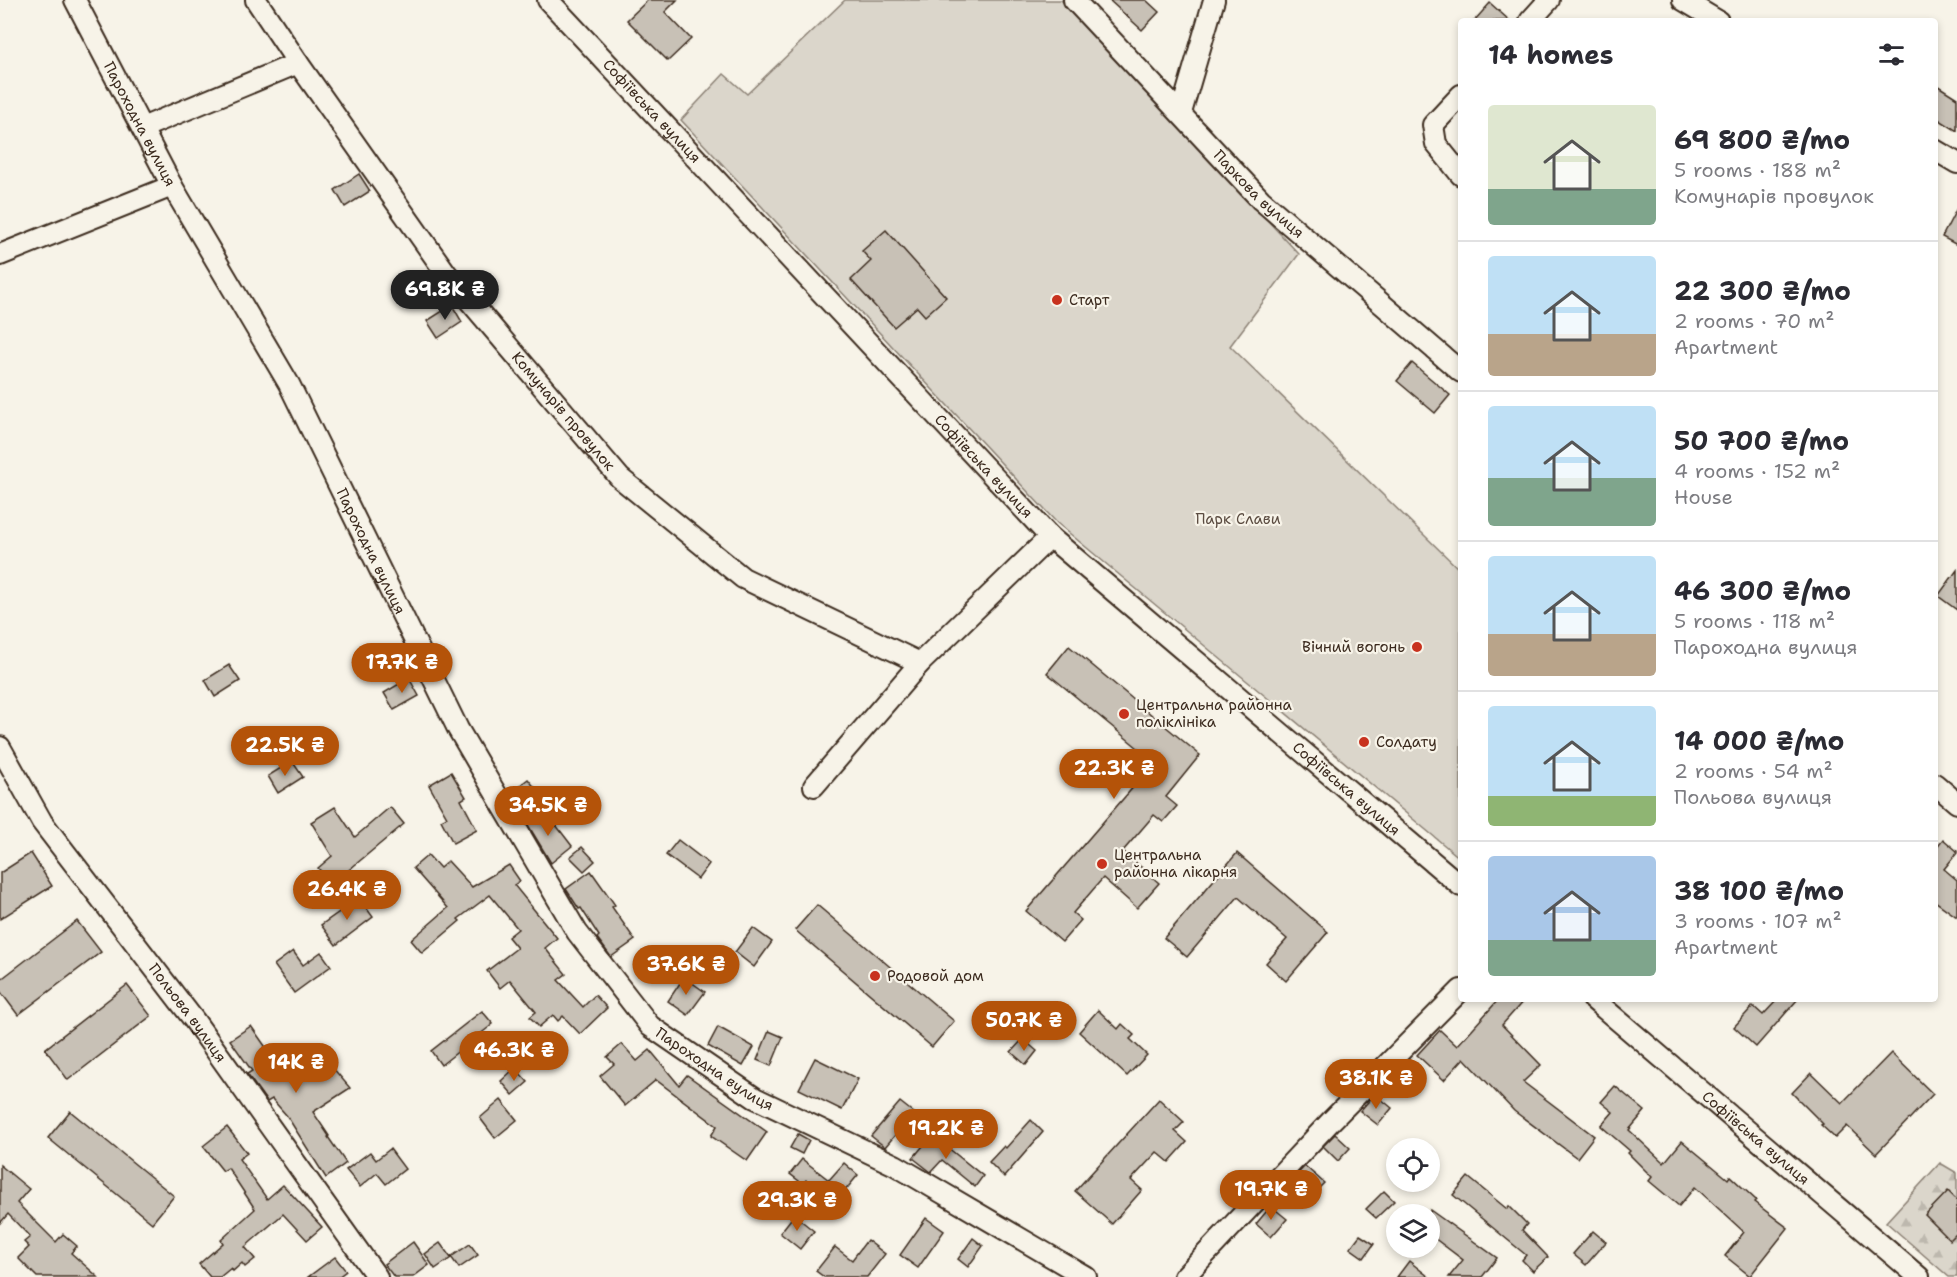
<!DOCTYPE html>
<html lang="en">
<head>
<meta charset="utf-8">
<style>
  :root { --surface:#fff; --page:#f2f2f3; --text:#2b2b33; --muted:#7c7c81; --line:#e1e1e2; --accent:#b45309 }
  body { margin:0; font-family:"Shantell Sans",sans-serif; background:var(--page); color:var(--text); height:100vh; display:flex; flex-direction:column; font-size:22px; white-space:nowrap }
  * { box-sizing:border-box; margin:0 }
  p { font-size:20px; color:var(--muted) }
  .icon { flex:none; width:33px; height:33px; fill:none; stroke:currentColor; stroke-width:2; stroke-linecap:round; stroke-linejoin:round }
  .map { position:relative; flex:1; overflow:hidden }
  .panel { position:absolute; left:1458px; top:18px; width:480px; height:984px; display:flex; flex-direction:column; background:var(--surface); border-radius:6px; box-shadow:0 3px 9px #0003 }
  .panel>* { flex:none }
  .buttons { position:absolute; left:1386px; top:1138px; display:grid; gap:12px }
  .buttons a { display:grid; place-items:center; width:54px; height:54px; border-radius:50%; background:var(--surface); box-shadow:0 3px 9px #0003; font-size:30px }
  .price { position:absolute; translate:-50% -51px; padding:0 14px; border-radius:21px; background:var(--accent); color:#fff; font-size:20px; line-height:39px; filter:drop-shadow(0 2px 3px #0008) }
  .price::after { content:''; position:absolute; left:50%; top:36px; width:18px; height:14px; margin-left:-9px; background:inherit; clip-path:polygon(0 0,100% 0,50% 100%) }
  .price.selected { background:#222; color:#fff }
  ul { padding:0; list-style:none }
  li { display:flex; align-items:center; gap:18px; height:150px; padding:0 30px }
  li+li { border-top:2px solid var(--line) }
  li span { display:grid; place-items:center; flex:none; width:168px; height:120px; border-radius:6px; color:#555 }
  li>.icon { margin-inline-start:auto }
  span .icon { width:72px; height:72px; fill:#fffc; stroke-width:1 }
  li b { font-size:26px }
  h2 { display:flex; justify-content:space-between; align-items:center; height:72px; padding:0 30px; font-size:26px }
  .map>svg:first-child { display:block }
</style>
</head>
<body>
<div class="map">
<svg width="1957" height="1277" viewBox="0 0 1957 1277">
  <defs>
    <pattern id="forest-firs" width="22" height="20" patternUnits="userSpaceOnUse" patternTransform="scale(1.5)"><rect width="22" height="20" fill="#dbd6cb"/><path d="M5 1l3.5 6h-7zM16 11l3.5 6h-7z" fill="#bdb8ae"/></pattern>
  </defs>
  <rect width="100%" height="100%" fill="#f7f3e8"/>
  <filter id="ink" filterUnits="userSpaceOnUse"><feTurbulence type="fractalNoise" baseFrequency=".0167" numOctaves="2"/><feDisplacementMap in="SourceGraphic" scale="12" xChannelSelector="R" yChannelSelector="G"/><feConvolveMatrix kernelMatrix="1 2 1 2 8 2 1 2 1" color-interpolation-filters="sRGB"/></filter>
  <g filter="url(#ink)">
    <!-- green -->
    <polygon fill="#dbd6cb" stroke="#8b8074" stroke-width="1.5" points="845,0 1061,0 1299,254 1230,346 1461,571 1461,859 1057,523 681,120 724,74 747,94"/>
    <!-- forest -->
    <polygon fill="url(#forest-firs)" stroke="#8b8074" stroke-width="1.5" points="1940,1163 1957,1173 1957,1277 1949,1277 1886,1222"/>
    <!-- building -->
    <g fill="#c8c1b6" stroke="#3b2a1e" stroke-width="1.5">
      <polygon points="648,0 677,0 665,12 691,39 668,61 627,20"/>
      <polygon points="1109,0 1146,0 1159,12 1142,30"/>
      <polygon points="1490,3 1510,21 1474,21"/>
      <polygon points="1935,84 1957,98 1957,131 1935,117"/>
      <polygon points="359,174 370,191 345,207 335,190"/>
      <polygon points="1957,208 1957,245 1942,237"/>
      <polygon points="886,230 946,297 925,316 917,307 894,327 851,280 871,261 862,251"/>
      <polygon points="452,305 462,322 438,338 427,321"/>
      <polygon points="1412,363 1450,395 1435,413 1397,381"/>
      <polygon points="1957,570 1957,610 1938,596"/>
      <polygon points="1069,646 1200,755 1166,797 1177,806 1163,822 1154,815 1123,851 1159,883 1137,908 1103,878 1073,913 1081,920 1062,942 1026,911 1155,762 1047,673"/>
      <polygon points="229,665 240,681 215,697 205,680"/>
      <polygon points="409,678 419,696 394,710 384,693"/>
      <polygon points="292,761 303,777 278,793 268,776"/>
      <polygon points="451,772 466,797 461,800 477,830 453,843 441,820 447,817 429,785"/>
      <polygon points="528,779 540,794 520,810 510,793"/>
      <polygon points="335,807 355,837 390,807 404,824 332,884 318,868 332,856 311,822"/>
      <polygon points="535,811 551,829 556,825 572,846 551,863 525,820"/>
      <polygon points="1943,839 1957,851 1957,853 1944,869 1957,880 1957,917 1935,901 1935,849"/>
      <polygon points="678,840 709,864 698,879 666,855"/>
      <polygon points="582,847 595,861 584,871 570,857"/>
      <polygon points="31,853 52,886 0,919 0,873"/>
      <polygon points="1237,853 1328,932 1286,981 1266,963 1287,939 1238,897 1187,957 1164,938"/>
      <polygon points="428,855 440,868 448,861 472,887 509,865 520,881 514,885 557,938 545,948 566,974 558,980 583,1007 595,995 607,1008 580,1034 563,1016 558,1021 553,1015 539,1027 530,1017 536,1012 510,980 500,988 487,971 517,948 508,937 518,929 490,895 458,919 460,921 422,953 411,940 448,908 413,868"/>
      <polygon points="591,871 615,905 612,907 635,940 611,957 597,938 599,936 581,908 579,909 566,889"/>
      <polygon points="359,898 373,917 336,945 321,925"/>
      <polygon points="817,905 954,1021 932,1047 795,930"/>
      <polygon points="77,921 101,952 18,1015 0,991 0,980"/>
      <polygon points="753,928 772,942 754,967 735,952"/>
      <polygon points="293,951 303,965 321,952 331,966 294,993 274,965"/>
      <polygon points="684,977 705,992 688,1015 668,1001"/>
      <polygon points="127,985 151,1016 68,1080 45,1049"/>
      <polygon points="1499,999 1525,999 1502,1025 1541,1065 1523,1082 1594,1136 1577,1158 1514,1111 1464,1058 1444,1080 1417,1055 1440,1030 1457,1046"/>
      <polygon points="1778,999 1798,999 1756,1047 1734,1027 1753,1006 1763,1015"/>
      <polygon points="1098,1010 1118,1029 1122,1024 1134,1035 1130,1039 1147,1055 1127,1076 1079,1032"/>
      <polygon points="482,1011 493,1024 441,1065 431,1051"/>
      <polygon points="251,1026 272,1056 281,1051 297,1075 321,1054 350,1088 313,1112 329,1136 328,1137 346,1163 326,1178 287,1116 272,1099 267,1102 247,1074 252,1071 230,1040"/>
      <polygon points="718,1027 754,1047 743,1066 708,1046"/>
      <polygon points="769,1031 783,1037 771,1066 757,1060"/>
      <polygon points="1023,1039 1037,1051 1026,1065 1011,1052"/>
      <polygon points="622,1044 637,1061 650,1050 679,1085 687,1075 767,1132 747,1161 711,1136 717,1126 656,1080 625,1106 600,1076 614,1064 607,1057"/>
      <polygon points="1891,1053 1933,1094 1876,1154 1847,1126 1835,1138 1821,1125 1823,1124 1792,1093 1811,1073 1842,1103"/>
      <polygon points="815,1058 858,1079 842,1110 799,1089"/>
      <polygon points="515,1068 528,1082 513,1095 501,1081"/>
      <polygon points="1615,1086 1645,1111 1629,1130 1664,1163 1682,1141 1728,1179 1730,1176 1756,1200 1754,1202 1788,1228 1750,1276 1725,1256 1744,1232 1695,1187 1679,1206 1649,1181 1652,1177 1628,1153 1630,1151 1601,1126 1613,1112 1601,1102"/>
      <polygon points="1375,1094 1392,1108 1378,1125 1360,1111"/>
      <polygon points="1159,1099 1184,1122 1175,1131 1187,1142 1169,1162 1157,1152 1131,1180 1142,1190 1112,1224 1075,1191"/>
      <polygon points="501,1100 517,1120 495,1138 480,1118"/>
      <polygon points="900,1102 914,1113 885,1147 871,1136"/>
      <polygon points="70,1111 174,1196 152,1223 48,1138"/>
      <polygon points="1031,1120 1043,1132 1004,1177 989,1162 1004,1146 1006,1148"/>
      <polygon points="227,1127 247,1153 239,1159 267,1199 283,1185 322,1227 307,1240 283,1214 245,1247 255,1259 245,1267 242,1263 233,1271 231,1268 220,1277 210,1277 199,1264 223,1243 221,1240 255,1209 228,1168 223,1171 203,1146"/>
      <polygon points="798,1134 809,1140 802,1154 790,1148"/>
      <polygon points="1335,1134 1350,1148 1338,1161 1323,1146"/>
      <polygon points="932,1135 983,1176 975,1187 942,1160 931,1172 913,1158"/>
      <polygon points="390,1149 405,1169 386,1184 377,1173 360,1187 346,1170 370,1152 376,1160"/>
      <polygon points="802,1159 829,1180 844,1163 858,1175 834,1204 806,1180 803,1184 790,1174"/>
      <polygon points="0,1165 29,1189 17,1203 56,1242 63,1234 77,1246 71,1253 98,1277 37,1277 18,1258 29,1247 24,1242 30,1237 8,1214 0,1223"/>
      <polygon points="1305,1166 1324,1183 1307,1200 1289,1183"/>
      <polygon points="1468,1177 1507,1209 1509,1206 1527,1224 1522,1230 1548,1257 1533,1271 1522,1260 1526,1255 1453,1195"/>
      <polygon points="1384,1191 1394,1201 1376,1218 1366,1209"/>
      <polygon points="1948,1191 1957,1200 1957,1233 1950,1240 1925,1215"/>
      <polygon points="1271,1206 1287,1219 1271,1237 1256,1224"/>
      <polygon points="1430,1210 1497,1258 1482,1277 1449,1277 1463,1260 1430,1235"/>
      <polygon points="794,1215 814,1231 800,1249 780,1233"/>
      <polygon points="926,1218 944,1231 918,1268 900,1255"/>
      <polygon points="1593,1231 1606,1242 1586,1265 1573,1254"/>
      <polygon points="1360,1235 1374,1244 1364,1258 1350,1248"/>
      <polygon points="973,1238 983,1246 968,1267 958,1259"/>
      <polygon points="867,1240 885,1254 867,1277 824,1277 816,1271 835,1247 852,1260"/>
      <polygon points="413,1242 429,1265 413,1277 394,1277 384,1264"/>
      <polygon points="440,1243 451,1258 435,1269 425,1254"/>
      <polygon points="470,1244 478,1255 459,1268 451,1257"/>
      <polygon points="335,1257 346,1271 338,1277 308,1277"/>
      <polygon points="1409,1261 1429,1277 1397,1277"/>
    </g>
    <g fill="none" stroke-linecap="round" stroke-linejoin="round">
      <!-- minor casing -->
      <g stroke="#3b2a1e" stroke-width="24">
        <g id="minor">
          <path id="s1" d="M75 0 172 186 289 384 458 729 577 932 650 1026 755 1098 895 1165 1086 1277"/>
          <path id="s2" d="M256 0 298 63 446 273 620 478 743 578 920 663"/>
          <path id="s3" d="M548 0 1050 537 1461 886"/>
          <path id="s4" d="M1074 0 1261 200 1461 372"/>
          <polyline points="1683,0 1718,21"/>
          <polyline points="1530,21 1549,0"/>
          <polyline points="1461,95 1433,125 1436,144 1461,175"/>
          <polyline points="1181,113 1214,0"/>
          <polyline points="142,128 298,63"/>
          <polyline points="1935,150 1957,163"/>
          <polyline points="0,255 172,186"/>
          <path id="s5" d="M0 747 42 822 194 1020 377 1277"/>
          <polyline points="1935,784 1957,803"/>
          <polyline points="814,786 920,663 1050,537"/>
          <path id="s6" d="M1593 999 1919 1277"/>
          <polyline points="1184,1277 1331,1121 1461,990"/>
        </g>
      </g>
      <!-- minor -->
      <use href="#minor" stroke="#f7f3e8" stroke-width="20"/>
    </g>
  </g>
  <!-- markers -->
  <g fill="#c8321e" stroke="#f7f3e8" stroke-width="2">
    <circle cx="1057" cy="300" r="6"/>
    <circle cx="1417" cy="647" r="6"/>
    <circle cx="1124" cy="714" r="6"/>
    <circle cx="1364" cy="742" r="6"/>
    <circle cx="1102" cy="864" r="6"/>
    <circle cx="875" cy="976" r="6"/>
  </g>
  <g text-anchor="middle" stroke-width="4.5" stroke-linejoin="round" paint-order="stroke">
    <!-- street labels -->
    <g font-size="15" fill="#3b2a1e" stroke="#f7f3e8">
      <text dy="5" stroke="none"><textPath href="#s3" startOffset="152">Софіївська вулиця</textPath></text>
      <text dy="5" stroke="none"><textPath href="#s1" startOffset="140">Пароходна вулиця</textPath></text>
      <text dy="5" stroke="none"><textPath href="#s4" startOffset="268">Паркова вулиця</textPath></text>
      <text dy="5" stroke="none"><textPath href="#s2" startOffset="514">Комунарів провулок</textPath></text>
      <text dy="5" stroke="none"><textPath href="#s3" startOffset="638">Софіївська вулиця</textPath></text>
      <text dy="5" stroke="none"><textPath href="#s1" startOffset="626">Пароходна вулиця</textPath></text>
      <text dy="5" stroke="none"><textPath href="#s3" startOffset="1124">Софіївська вулиця</textPath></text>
      <text dy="5" stroke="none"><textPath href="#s5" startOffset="326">Польова вулиця</textPath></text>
      <text dy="5" stroke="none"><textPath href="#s1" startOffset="1256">Пароходна вулиця</textPath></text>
      <text dy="5" stroke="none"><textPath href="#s6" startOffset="214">Софіївська вулиця</textPath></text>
    </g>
    <!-- poi labels -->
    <g font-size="15" fill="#3b2a1e" stroke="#f7f3e8" text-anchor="start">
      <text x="1069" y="305">Старт</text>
      <text x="1405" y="652" text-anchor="end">Вічний вогонь</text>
      <text x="1136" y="710">Центральна районна<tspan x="1136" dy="17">поліклініка</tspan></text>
      <text x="1376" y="747">Солдату</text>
      <text x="1114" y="860">Центральна<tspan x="1114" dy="17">районна лікарня</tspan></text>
      <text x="887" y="981">Родовой дом</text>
    </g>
    <!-- park labels -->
    <g font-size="15" fill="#5b4c41" stroke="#f7f3e8">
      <text x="1238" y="524">Парк Слави</text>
    </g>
  </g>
</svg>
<div class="buttons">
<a><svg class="icon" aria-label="locate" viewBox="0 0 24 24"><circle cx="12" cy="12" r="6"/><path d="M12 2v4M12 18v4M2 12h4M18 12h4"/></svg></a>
<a><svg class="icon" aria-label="layers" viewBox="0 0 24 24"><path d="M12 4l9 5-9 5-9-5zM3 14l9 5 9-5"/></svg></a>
</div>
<b class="price selected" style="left:445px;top:321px">69.8K ₴</b>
<b class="price" style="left:402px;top:694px">17.7K ₴</b>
<b class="price" style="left:285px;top:777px">22.5K ₴</b>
<b class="price" style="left:1114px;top:800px">22.3K ₴</b>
<b class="price" style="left:548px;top:837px">34.5K ₴</b>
<b class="price" style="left:347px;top:921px">26.4K ₴</b>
<b class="price" style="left:686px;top:996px">37.6K ₴</b>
<b class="price" style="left:1024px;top:1052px">50.7K ₴</b>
<b class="price" style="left:514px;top:1082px">46.3K ₴</b>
<b class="price" style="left:296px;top:1094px">14K ₴</b>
<b class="price" style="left:1376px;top:1110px">38.1K ₴</b>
<b class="price" style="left:946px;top:1160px">19.2K ₴</b>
<b class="price" style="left:1271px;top:1221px">19.7K ₴</b>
<b class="price" style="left:797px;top:1232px">29.3K ₴</b>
<section class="panel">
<h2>14 homes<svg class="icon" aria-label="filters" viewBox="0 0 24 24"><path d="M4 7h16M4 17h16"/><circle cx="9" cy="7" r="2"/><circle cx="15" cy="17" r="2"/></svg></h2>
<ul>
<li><span style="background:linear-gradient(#dfe7d0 70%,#7fa58c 0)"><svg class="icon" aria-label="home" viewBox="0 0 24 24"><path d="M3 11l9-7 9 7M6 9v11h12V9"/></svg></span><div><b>69 800 ₴/mo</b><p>5 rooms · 188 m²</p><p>Комунарів провулок</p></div></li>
<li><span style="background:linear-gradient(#bfe0f5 65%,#b9a48a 0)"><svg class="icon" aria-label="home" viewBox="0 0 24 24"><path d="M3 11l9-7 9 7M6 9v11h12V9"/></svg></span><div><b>22 300 ₴/mo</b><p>2 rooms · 70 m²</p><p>Apartment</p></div></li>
<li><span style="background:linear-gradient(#bfe0f5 60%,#7fa58c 0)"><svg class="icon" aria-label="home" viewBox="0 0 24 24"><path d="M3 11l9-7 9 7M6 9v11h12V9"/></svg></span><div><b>50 700 ₴/mo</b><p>4 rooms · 152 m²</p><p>House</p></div></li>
<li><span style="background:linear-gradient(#bfe0f5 65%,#b9a48a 0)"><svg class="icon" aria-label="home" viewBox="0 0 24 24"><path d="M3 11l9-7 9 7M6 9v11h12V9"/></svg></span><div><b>46 300 ₴/mo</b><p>5 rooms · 118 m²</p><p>Пароходна вулиця</p></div></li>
<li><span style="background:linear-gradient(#bfe0f5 75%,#8fb573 0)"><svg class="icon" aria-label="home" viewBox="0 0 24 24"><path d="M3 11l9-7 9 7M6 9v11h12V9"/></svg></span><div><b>14 000 ₴/mo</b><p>2 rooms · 54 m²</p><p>Польова вулиця</p></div></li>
<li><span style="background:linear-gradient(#a9c7e8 70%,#7fa58c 0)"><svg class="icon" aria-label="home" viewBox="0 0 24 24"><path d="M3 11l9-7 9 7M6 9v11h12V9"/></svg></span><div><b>38 100 ₴/mo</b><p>3 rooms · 107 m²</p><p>Apartment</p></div></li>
</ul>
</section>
</div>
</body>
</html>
